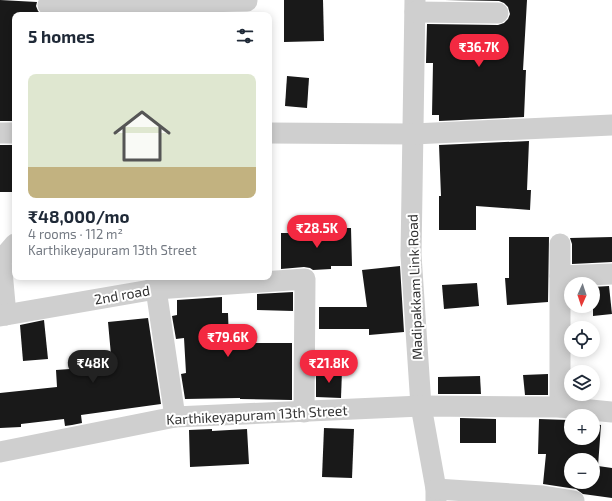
<!DOCTYPE html>
<html lang="en">
<head>
<meta charset="utf-8">
<style>
  :root { --surface:#fff; --page:#f6f6f7; --text:#1f2937; --muted:#747a83; --line:#e0e1e3; --accent:#f32941 }
  body { margin:0; font-family:"Exo 2",sans-serif; background:var(--page); color:var(--text); height:100vh; display:flex; flex-direction:column; font-size:15px; white-space:nowrap }
  * { box-sizing:border-box; margin:0 }
  p { font-size:13px; color:var(--muted) }
  .icon { flex:none; width:22px; height:22px; fill:none; stroke:currentColor; stroke-width:2; stroke-linecap:round; stroke-linejoin:round }
  .map { position:relative; flex:1; overflow:hidden }
  .sheet { position:absolute; left:12px; top:12px; width:260px; height:268px; display:flex; flex-direction:column; background:var(--surface); border-radius:8px; box-shadow:0 2px 10px #0003 }
  .sheet>* { flex:none }
  .needle { width:26px; rotate:183deg }
  .tools { position:absolute; left:564px; top:277px; display:grid; gap:8px }
  .tools a { display:grid; place-items:center; width:36px; height:36px; border-radius:50%; background:var(--surface); box-shadow:0 2px 10px #0003; font-size:20px }
  .price { position:absolute; translate:-50% -34px; padding:0 9px; border-radius:14px; background:var(--accent); color:#fff; font-size:13px; line-height:26px; filter:drop-shadow(0 1px 2px #0008) }
  .price::after { content:''; position:absolute; left:50%; top:24px; width:12px; height:9px; margin-left:-6px; background:inherit; clip-path:polygon(0 0,100% 0,50% 100%) }
  .price.active { background:#222; color:#fff }
  ul { padding:0; list-style:none }
  li { display:grid; align-content:center; gap:8px; height:212px; padding:0 16px }
  li+li { border-top:1px solid var(--line) }
  li span { display:grid; place-items:center; height:124px; border-radius:8px; color:#555 }
  li>.icon { margin-inline-start:auto }
  span .icon { width:72px; height:72px; fill:#fffc; stroke-width:1 }
  li b { font-size:17px }
  h2 { display:flex; justify-content:space-between; align-items:center; height:48px; padding:0 16px; font-size:17px }
  .map>svg:first-child { display:block }
</style>
</head>
<body>
<div class="map">
<svg width="612" height="501" viewBox="0 0 612 501">
  <rect width="100%" height="100%" fill="#fff"/>
  <!-- building -->
  <g fill="#191919" fill-rule="evenodd">
    <polygon points="0,0 37,2 36,6 38,11 42,15 15,15 15,121 0,121"/>
    <polygon points="284,0 323,0 324,41 284,42"/>
    <polygon points="445,0 527,0 523,70 526,70 524,117 439,121 439,115 432,115 433,63 426,63 427,24 498,25 504,23 508,19 510,14 508,7 504,3 499,1"/>
    <polygon points="287,76 309,78 307,108 285,106"/>
    <polygon points="529,141 527,190 531,190 530,210 476,206 476,230 439,230 439,196 441,196 439,145"/>
    <rect x="0" y="145" width="15" height="47"/>
    <polygon points="331,228 351,228 352,266 331,266 331,269 313,270 310,268 304,267 281,269 281,233 305,233 305,230"/>
    <polygon points="509,237 549,237 548,302 507,305 505,278 509,278"/>
    <polygon points="612,237 612,262 572,264 572,244 570,238"/>
    <polygon points="400,266 404,332 369,335 369,329 319,329 319,307 367,307 362,270"/>
    <polygon points="477,283 479,306 444,309 442,285"/>
    <polygon points="609,286 612,314 593,316 593,287"/>
    <polygon points="293,292 293,311 257,310 257,294"/>
    <polygon points="222,297 222,313 228,313 229,342 232,341 233,343 292,343 292,400 240,399 240,398 185,399 181,374 186,373 184,338 176,339 172,316 177,315 177,300"/>
    <polygon points="148,318 161,404 81,415 82,423 72,425 65,426 64,419 21,424 21,427 0,428 0,393 57,387 56,370 112,366 108,322"/>
    <polygon points="44,320 48,359 23,361 20,325"/>
    <polygon points="316,370 342,371 341,398 316,397"/>
    <polygon points="548,374 548,395 525,395 523,375"/>
    <polygon points="480,376 481,394 438,394 438,377"/>
    <polygon points="460,418 496,419 496,443 460,443"/>
    <path d="M539 419 568 420V423H571V438H593V424L601 425 598 466 612 468V498L583 494 576 489 543 484 546 454H538ZM571 460H593V482H571Z"/>
    <polygon points="324,428 354,429 352,478 322,477"/>
    <polygon points="212,429 212,431 247,429 249,464 190,467 189,430"/>
  </g>
  <g fill="none" stroke-linecap="round" stroke-linejoin="round">
    <!-- street -->
    <g stroke="#cfcfcf" stroke-width="21">
      <polyline points="415,0 411,255 421,406 436,489 436,501"/>
      <polyline points="48,5 247,1"/>
      <polyline points="415,12 498,13"/>
      <polyline points="0,133 15,133"/>
      <polyline points="269,133 413,134 612,125"/>
      <polyline points="560,276 612,274"/>
      <polyline points="156,277 156,289 175,417"/>
      <polyline points="6,315 1,260 15,244"/>
      <polyline points="0,316 156,289 305,279 304,412"/>
      <polyline points="560,407 560,244"/>
      <polyline points="0,452 175,417 421,406 560,407 612,412"/>
      <polyline points="436,489 543,496 574,501"/>
    </g>
  </g>
  <g text-anchor="middle" stroke-width="4" stroke-linejoin="round" paint-order="stroke">
    <!-- street labels -->
    <g font-size="14" fill="#323232" stroke="#fff">
      <text transform="translate(415 287) rotate(-92)" y="5">Madipakkam Link Road</text>
      <text transform="translate(122 295) rotate(-10)" y="5">2nd road</text>
      <text transform="translate(257 415) rotate(-3)" y="5">Karthikeyapuram 13th Street</text>
    </g>
  </g>
</svg>
<div class="tools">
<a><svg class="needle" viewBox="-14 -14 28 28"><path d="M0-13l5 13h-10z" fill="#e53935"/><path d="M0 13l5-13h-10z" fill="#747a83"/></svg></a>
<a><svg class="icon" aria-label="locate" viewBox="0 0 24 24"><circle cx="12" cy="12" r="6"/><path d="M12 2v4M12 18v4M2 12h4M18 12h4"/></svg></a>
<a><svg class="icon" aria-label="layers" viewBox="0 0 24 24"><path d="M12 4l9 5-9 5-9-5zM3 14l9 5 9-5"/></svg></a>
<a>+</a>
<a>−</a>
</div>
<b class="price" style="left:479px;top:68px">₹36.7K</b>
<b class="price" style="left:317px;top:249px">₹28.5K</b>
<b class="price" style="left:228px;top:358px">₹79.6K</b>
<b class="price active" style="left:93px;top:384px">₹48K</b>
<b class="price" style="left:329px;top:384px">₹21.8K</b>
<section class="sheet">
<h2>5 homes<svg class="icon" aria-label="filters" viewBox="0 0 24 24"><path d="M4 7h16M4 17h16"/><circle cx="9" cy="7" r="2"/><circle cx="15" cy="17" r="2"/></svg></h2>
<ul>
<li><span style="background:linear-gradient(#dfe7d0 75%,#c2b280 0)"><svg class="icon" aria-label="home" viewBox="0 0 24 24"><path d="M3 11l9-7 9 7M6 9v11h12V9"/></svg></span><div><b>₹48,000/mo</b><p>4 rooms · 112 m²</p><p>Karthikeyapuram 13th Street</p></div></li>
</ul>
</section>
</div>
</body>
</html>
